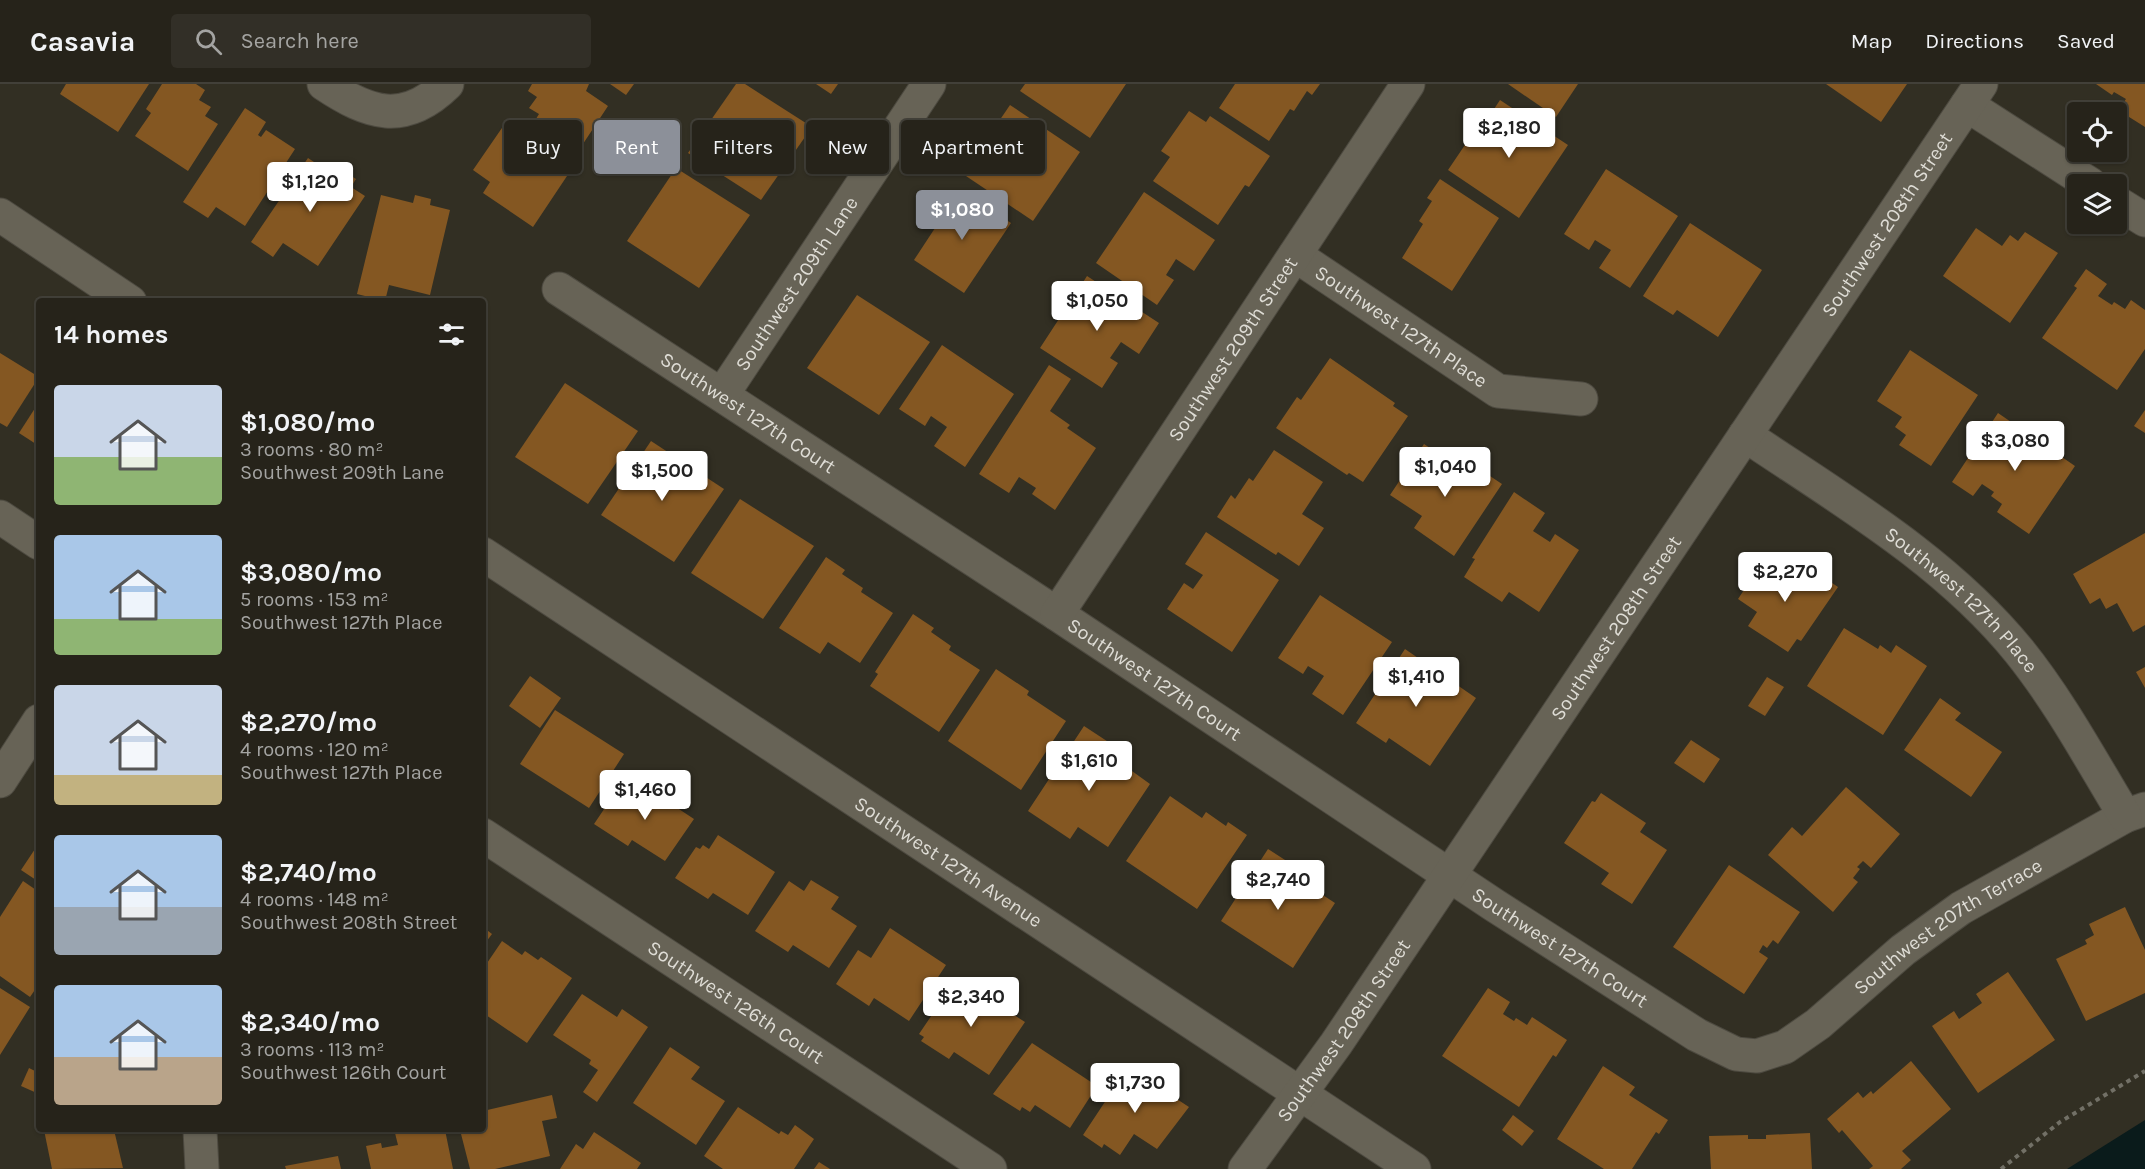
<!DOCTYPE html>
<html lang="en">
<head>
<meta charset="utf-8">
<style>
  :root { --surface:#26231a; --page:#322f27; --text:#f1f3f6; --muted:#a4a4a2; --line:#424039; --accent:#8c9099 }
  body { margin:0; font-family:Karla,sans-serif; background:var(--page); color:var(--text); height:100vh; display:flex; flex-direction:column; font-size:22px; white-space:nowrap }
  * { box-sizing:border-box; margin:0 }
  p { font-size:20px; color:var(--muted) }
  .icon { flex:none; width:33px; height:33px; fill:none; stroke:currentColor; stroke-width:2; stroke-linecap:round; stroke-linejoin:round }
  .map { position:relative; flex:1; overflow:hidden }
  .side { position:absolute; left:36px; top:214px; width:450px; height:834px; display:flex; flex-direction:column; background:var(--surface); border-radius:6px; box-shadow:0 2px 4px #0004,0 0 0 2px var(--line) }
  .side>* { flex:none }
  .banner { position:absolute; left:504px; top:36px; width:570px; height:54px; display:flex; gap:12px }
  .buttons { position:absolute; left:2067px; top:18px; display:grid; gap:12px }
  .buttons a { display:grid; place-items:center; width:60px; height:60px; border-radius:6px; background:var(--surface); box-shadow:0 2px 4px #0004,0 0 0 2px var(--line); font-size:30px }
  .price { position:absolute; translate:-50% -51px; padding:0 14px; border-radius:6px; background:#fff; color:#222; font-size:20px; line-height:39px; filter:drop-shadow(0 2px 3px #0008) }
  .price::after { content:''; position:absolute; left:50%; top:36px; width:18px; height:14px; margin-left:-9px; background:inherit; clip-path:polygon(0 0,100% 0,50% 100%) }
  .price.on { background:var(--accent); color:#fff }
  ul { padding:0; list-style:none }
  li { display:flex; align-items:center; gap:18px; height:150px; padding:0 18px }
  li span { display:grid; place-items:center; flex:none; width:168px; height:120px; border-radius:6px; color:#555 }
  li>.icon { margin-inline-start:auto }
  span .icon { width:72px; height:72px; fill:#fffc; stroke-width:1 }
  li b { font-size:26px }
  h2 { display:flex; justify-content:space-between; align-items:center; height:72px; padding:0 18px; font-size:26px }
  .pill { padding:0 21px; border-radius:6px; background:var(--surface); box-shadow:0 2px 4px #0004,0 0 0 2px var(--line); font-size:21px; line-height:54px }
  .pill.on { background:var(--accent); color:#fff }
  header { display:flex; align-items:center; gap:36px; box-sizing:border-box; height:84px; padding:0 30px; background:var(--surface); border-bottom:2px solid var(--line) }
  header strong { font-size:28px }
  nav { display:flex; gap:33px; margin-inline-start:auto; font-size:21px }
  .search { width:420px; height:54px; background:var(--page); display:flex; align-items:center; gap:15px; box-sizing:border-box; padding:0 21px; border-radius:6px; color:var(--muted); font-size:22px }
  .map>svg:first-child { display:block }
</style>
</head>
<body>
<header>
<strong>Casavia</strong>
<div class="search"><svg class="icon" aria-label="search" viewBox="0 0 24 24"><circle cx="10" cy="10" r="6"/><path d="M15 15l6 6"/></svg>Search here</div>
<nav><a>Map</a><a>Directions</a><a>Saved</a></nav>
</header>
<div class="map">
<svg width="2145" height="1085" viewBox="0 0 2145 1085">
  <rect width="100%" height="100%" fill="#322f23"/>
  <!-- water -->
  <polygon fill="#0a1b1b" points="2145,1036 2145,1085 2067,1085"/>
  <!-- building -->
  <g fill="#845722">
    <polygon points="66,0 149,0 118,48 60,10"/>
    <polygon points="162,0 196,0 205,6 199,16 211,23 205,32 218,40 188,87 135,52 151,29 146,25"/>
    <polygon points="532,0 589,0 586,7 608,22 575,72 531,43 539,30 529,24 537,13 528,7"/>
    <polygon points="610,0 634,0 626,11"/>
    <polygon points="736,0 745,0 812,43 761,116 688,69"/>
    <polygon points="816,0 838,0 831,10"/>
    <polygon points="1025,0 1126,0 1090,54 1020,7"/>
    <polygon points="1235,0 1320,0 1312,11 1307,7 1294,27 1290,25 1269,57 1219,24"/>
    <polygon points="1508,0 1578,0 1556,33"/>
    <polygon points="1826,0 1907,0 1881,38"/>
    <polygon points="2096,0 2145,0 2145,43 2118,26 2126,15 2114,8 2112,11"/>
    <polygon points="1500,16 1568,61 1519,134 1448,86 1469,55 1473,57"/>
    <polygon points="1010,21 1080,68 1033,137 963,90"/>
    <polygon points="245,24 266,38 258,51 261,53 266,46 295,65 245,142 216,123 208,134 183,118"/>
    <polygon points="1189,27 1206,38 1210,32 1270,72 1249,103 1245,101 1218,141 1153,97 1170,73 1161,67"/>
    <polygon points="504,41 571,86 533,143 483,109 490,98 473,86"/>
    <polygon points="308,74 335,92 340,85 356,95 351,103 365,112 318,182 283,159 273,173 251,158"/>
    <polygon points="676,84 750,131 699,204 627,157"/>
    <polygon points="1606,85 1678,132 1630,204 1599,184 1611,166 1595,156 1589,166 1564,150"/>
    <polygon points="1440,95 1499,134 1452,207 1402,174 1423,140 1419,137 1432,117 1427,114"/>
    <polygon points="960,106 1011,139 964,209 914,176"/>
    <polygon points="1144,108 1215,156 1194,187 1176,175 1166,191 1174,196 1157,221 1096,179"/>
    <polygon points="381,111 413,119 415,111 431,115 430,121 450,126 430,211 389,201 385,217 357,210"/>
    <polygon points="1690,139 1762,186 1718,253 1677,226 1673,231 1643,212"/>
    <polygon points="1976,144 2002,162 2010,151 2018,157 2025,148 2058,169 2010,239 1943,192"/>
    <polygon points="2086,185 2107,200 2098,212 2112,221 2114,218 2125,225 2131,216 2145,226 2145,265 2117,306 2042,254 2077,204 2074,202"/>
    <polygon points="1087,192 1159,239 1139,270 1121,258 1110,274 1118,279 1102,304 1040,264"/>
    <polygon points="857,211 930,258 879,331 807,284"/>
    <polygon points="942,261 1014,310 965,383 934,362 947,343 931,332 925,342 899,325"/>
    <polygon points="1910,266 1978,311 1931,382 1899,361 1906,351 1895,343 1902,333 1877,317"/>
    <polygon points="0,269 39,293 7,343 0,339"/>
    <polygon points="1330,274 1395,319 1393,322 1408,332 1363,398 1349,389 1347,391 1276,344 1297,313 1301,316"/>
    <polygon points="1049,281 1071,295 1050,327 1070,341 1067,344 1096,364 1055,426 1032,410 1036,404 1019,393 1009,409 979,390"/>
    <polygon points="565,299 638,347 588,420 515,373"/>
    <polygon points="39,318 39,362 19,349"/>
    <polygon points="2145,326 2145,349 2134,342"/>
    <polygon points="1998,329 2075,382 2029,450 1997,428 2002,420 1991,412 1994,408 1982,400 1973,412 1952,398"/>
    <polygon points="651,357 724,405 674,478 601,431"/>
    <polygon points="1424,360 1457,382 1459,378 1477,390 1481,386 1502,400 1454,472 1414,444 1422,432 1390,411"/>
    <polygon points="1274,366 1323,398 1302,430 1324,444 1299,482 1278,468 1276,471 1217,433 1231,411 1235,415 1249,394 1253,397"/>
    <polygon points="1514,408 1545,429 1533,447 1550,458 1555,450 1579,466 1539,528 1509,508 1502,518 1464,493 1475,475 1472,474"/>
    <polygon points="740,415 814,462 763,535 691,489"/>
    <polygon points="1206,448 1279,496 1232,568 1167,525 1184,499 1193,505 1203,491 1185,480"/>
    <polygon points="2145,449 2145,541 2133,548 2117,519 2106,525 2100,514 2090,520 2073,490"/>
    <polygon points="826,473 845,486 842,490 863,504 861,508 893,529 860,579 828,558 820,570 779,544"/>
    <polygon points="1766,473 1787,488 1790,484 1802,492 1800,496 1807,501 1816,488 1838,503 1801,557 1797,555 1788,568 1748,542 1757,528 1738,515"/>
    <polygon points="1320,511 1392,558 1343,631 1312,610 1324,592 1308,582 1303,590 1278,574"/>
    <polygon points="913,530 934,544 931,548 951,562 949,566 980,586 939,648 870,602 878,590 875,588"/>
    <polygon points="1844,544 1878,565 1880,561 1891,569 1896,561 1927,582 1883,651 1807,602"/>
    <polygon points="1405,565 1476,614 1430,682 1389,654 1386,659 1356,639"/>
    <polygon points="2145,583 2145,604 2136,588"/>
    <polygon points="483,584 488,585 488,658 483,658"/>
    <polygon points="996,585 1029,607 1027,611 1066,637 1021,706 948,657"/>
    <polygon points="530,592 561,614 540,644 509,622"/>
    <polygon points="1767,593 1784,603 1765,632 1748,622"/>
    <polygon points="1940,614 1961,629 1955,636 2002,668 1971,713 1904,666"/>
    <polygon points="555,626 624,670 589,724 520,680"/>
    <polygon points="1084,642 1116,663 1103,681 1118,691 1125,682 1150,700 1108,763 1078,743 1070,755 1028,727"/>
    <polygon points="1691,656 1720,675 1704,699 1674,679"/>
    <polygon points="641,700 694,735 665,777 632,756 628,762 594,740 615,709 627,713 636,701 640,703"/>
    <polygon points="1846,703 1900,750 1871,784 1863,777 1857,783 1860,785 1853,794 1858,798 1833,828 1768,771 1792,743 1802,752"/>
    <polygon points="1601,709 1646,739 1640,748 1667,766 1632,820 1601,800 1609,789 1564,759 1592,717 1595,718"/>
    <polygon points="1170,712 1202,734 1206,728 1226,742 1228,738 1247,751 1197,825 1126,777"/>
    <polygon points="718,751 775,788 748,831 713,809 708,815 675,794 696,763 700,765 703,761 709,765"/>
    <polygon points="39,759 39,798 21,786"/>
    <polygon points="1268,765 1299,785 1287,802 1302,812 1309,802 1335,819 1293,884 1221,837"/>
    <polygon points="1729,781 1800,828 1778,860 1773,856 1767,864 1763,861 1759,868 1768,874 1744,910 1673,863"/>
    <polygon points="811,796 839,813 831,825 857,842 829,884 793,861 788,868 755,847 789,797 804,807"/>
    <polygon points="23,797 39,808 39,900 30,913 0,892 0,833"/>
    <polygon points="2125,823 2145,866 2145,909 2086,937 2056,875 2087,860 2085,856 2094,851 2089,840"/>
    <polygon points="483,843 492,850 483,862"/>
    <polygon points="890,844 946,881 909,937 874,914 869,922 836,900 858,866 871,874"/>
    <polygon points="502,857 522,871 525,867 538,876 541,873 572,894 527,959 483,929 483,885"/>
    <polygon points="2008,888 2055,956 1978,1009 1932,942 1954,927 1959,935 1982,919 1976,910"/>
    <polygon points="957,894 1025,938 989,991 954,968 949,975 921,957 924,953 919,950"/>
    <polygon points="0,904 30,923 0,971"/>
    <polygon points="1488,904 1510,918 1503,930 1514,937 1516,934 1527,941 1532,933 1567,956 1556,973 1553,971 1519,1023 1442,972"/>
    <polygon points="582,910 617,933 622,925 648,943 597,1018 583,1008 598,986 589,980 591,976 553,951"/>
    <polygon points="1032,959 1097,1002 1070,1044 1035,1021 1030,1028 1022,1023 1020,1027 993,1010"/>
    <polygon points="670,963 700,983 691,995 725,1017 696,1061 633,1019"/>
    <polygon points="1911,977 1951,1025 1902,1067 1911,1076 1901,1085 1869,1085 1873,1082 1842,1046 1839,1049 1827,1035 1858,1008 1863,1014 1871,1007 1873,1010"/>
    <polygon points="1603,982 1635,1003 1629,1011 1668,1036 1659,1050 1656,1048 1632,1085 1604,1085 1557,1055"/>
    <polygon points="1128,983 1189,1023 1157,1065 1134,1050 1120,1071 1104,1060 1102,1064 1083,1051"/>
    <polygon points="29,984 39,989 39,1010 21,1002"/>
    <polygon points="552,1011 557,1034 542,1037 550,1072 495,1085 470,1085 460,1046 483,1046 483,1027"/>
    <polygon points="738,1023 779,1050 781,1047 788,1051 795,1041 814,1055 794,1085 723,1085 704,1072"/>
    <polygon points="1513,1031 1534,1047 1522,1062 1502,1046"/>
    <polygon points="44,1046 114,1046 123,1084 52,1085"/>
    <polygon points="410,1046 445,1046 453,1085 371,1085 366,1062 381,1059 382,1064 398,1061 395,1049"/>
    <polygon points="594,1048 641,1079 637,1085 560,1085 576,1060 583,1065"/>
    <polygon points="1810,1049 1812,1085 1711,1085 1709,1052 1748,1051 1748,1055 1766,1055 1766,1051"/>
    <polygon points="338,1072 341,1085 286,1085 285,1082"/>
    <polygon points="819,1078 830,1085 814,1085"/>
  </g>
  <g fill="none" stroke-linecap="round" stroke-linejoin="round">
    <!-- minor casing -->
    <g stroke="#4d4a40" stroke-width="35">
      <g id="minor">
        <path d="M324 0C369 30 404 42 447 0"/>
        <polyline points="1967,21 2090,100"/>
        <polyline points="2116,118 2145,136"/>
        <polyline points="0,131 130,218"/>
        <path id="s1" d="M1295 171 1498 307 1581 315"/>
        <path id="s2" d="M559 205 1057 530 1494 821 1697 951 1736 970 1757 972 1785 963 1818 940 1903 866 1961 824 2125 732 2145 725"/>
        <path id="s3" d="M722 311 929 0"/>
        <path id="s4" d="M1745 351C1840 415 1945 476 2019 567 2060 618 2091 676 2125 732"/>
        <polyline points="0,433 39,459"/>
        <path id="s5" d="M483 470 1414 1085"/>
        <path id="s6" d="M1057 530 1408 0"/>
        <polyline points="0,697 39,637"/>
        <path id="s7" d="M483 751 990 1085"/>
        <polyline points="200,1046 202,1085"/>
        <path id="s8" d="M1245 1085 1336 960 1981 0"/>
      </g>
    </g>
    <!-- path -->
    <polyline stroke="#727066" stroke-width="4" stroke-dasharray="4.5 4.5" stroke-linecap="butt" points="2001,1085 2060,1038 2145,987"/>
    <!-- minor -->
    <use href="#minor" stroke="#676356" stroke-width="33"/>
  </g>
  <g text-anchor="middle" stroke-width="4.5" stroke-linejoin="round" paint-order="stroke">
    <!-- street labels -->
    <g font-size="20" fill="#dedcd5" stroke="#28251a">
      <text dy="7" stroke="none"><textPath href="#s8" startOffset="1142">Southwest 208th Street</textPath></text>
      <text dy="7" stroke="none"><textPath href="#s3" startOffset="134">Southwest 209th Lane</textPath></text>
      <text dy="7" stroke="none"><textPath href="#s1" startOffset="128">Southwest 127th Place</textPath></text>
      <text dy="7" stroke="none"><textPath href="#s6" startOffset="318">Southwest 209th Street</textPath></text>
      <text dy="7" stroke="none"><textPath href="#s2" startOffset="226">Southwest 127th Court</textPath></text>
      <text dy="7" stroke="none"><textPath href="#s4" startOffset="273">Southwest 127th Place</textPath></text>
      <text dy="7" stroke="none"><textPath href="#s8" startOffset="656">Southwest 208th Street</textPath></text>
      <text dy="7" stroke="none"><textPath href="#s2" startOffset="712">Southwest 127th Court</textPath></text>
      <text dy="7" stroke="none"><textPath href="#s5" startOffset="558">Southwest 127th Avenue</textPath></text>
      <text dy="7" stroke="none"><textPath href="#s2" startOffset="1658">Southwest 207th Terrace</textPath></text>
      <text dy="7" stroke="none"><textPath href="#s2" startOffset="1198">Southwest 127th Court</textPath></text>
      <text dy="7" stroke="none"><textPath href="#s7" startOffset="303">Southwest 126th Court</textPath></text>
      <text dy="7" stroke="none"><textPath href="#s8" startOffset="170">Southwest 208th Street</textPath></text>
    </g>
  </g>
</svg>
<div class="buttons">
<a><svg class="icon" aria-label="locate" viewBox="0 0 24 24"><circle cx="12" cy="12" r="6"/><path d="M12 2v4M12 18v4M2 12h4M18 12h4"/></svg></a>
<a><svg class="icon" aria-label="layers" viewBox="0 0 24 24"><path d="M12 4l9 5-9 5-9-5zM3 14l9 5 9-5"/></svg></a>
</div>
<b class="price" style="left:1509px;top:75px">$2,180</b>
<b class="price" style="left:310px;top:129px">$1,120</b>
<b class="price on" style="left:962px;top:157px">$1,080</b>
<b class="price" style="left:1097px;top:248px">$1,050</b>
<b class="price" style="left:2015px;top:388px">$3,080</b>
<b class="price" style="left:1445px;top:414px">$1,040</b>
<b class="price" style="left:662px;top:418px">$1,500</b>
<b class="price" style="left:1785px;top:519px">$2,270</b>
<b class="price" style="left:1416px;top:624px">$1,410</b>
<b class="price" style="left:1089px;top:708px">$1,610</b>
<b class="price" style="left:645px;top:737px">$1,460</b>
<b class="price" style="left:1278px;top:827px">$2,740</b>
<b class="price" style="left:971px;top:944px">$2,340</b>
<b class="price" style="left:1135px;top:1030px">$1,730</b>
<div class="banner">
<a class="pill">Buy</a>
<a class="pill on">Rent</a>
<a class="pill">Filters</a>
<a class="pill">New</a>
<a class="pill">Apartment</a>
</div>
<section class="side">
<h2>14 homes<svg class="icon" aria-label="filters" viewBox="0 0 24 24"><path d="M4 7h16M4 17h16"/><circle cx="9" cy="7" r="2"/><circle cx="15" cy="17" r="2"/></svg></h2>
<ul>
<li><span style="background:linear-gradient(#c9d6e8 60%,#8fb573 0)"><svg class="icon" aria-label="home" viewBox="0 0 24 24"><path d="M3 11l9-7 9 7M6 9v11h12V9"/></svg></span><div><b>$1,080/mo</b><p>3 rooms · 80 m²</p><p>Southwest 209th Lane</p></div></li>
<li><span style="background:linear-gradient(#a9c7e8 70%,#8fb573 0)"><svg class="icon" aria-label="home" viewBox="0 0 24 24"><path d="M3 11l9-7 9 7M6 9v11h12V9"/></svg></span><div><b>$3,080/mo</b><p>5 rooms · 153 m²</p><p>Southwest 127th Place</p></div></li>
<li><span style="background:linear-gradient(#c9d6e8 75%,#c2b280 0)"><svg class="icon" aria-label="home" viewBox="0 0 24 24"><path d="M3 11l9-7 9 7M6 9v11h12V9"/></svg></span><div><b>$2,270/mo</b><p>4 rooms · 120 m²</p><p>Southwest 127th Place</p></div></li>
<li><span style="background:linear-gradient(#a9c7e8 60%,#9aa5b1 0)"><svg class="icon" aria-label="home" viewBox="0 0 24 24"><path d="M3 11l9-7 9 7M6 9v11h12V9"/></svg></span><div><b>$2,740/mo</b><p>4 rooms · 148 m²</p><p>Southwest 208th Street</p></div></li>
<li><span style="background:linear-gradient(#a9c7e8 60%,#b9a48a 0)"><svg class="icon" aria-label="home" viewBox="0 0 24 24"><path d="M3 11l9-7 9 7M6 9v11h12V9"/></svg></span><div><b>$2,340/mo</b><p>3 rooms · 113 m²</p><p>Southwest 126th Court</p></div></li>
</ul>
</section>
</div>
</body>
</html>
